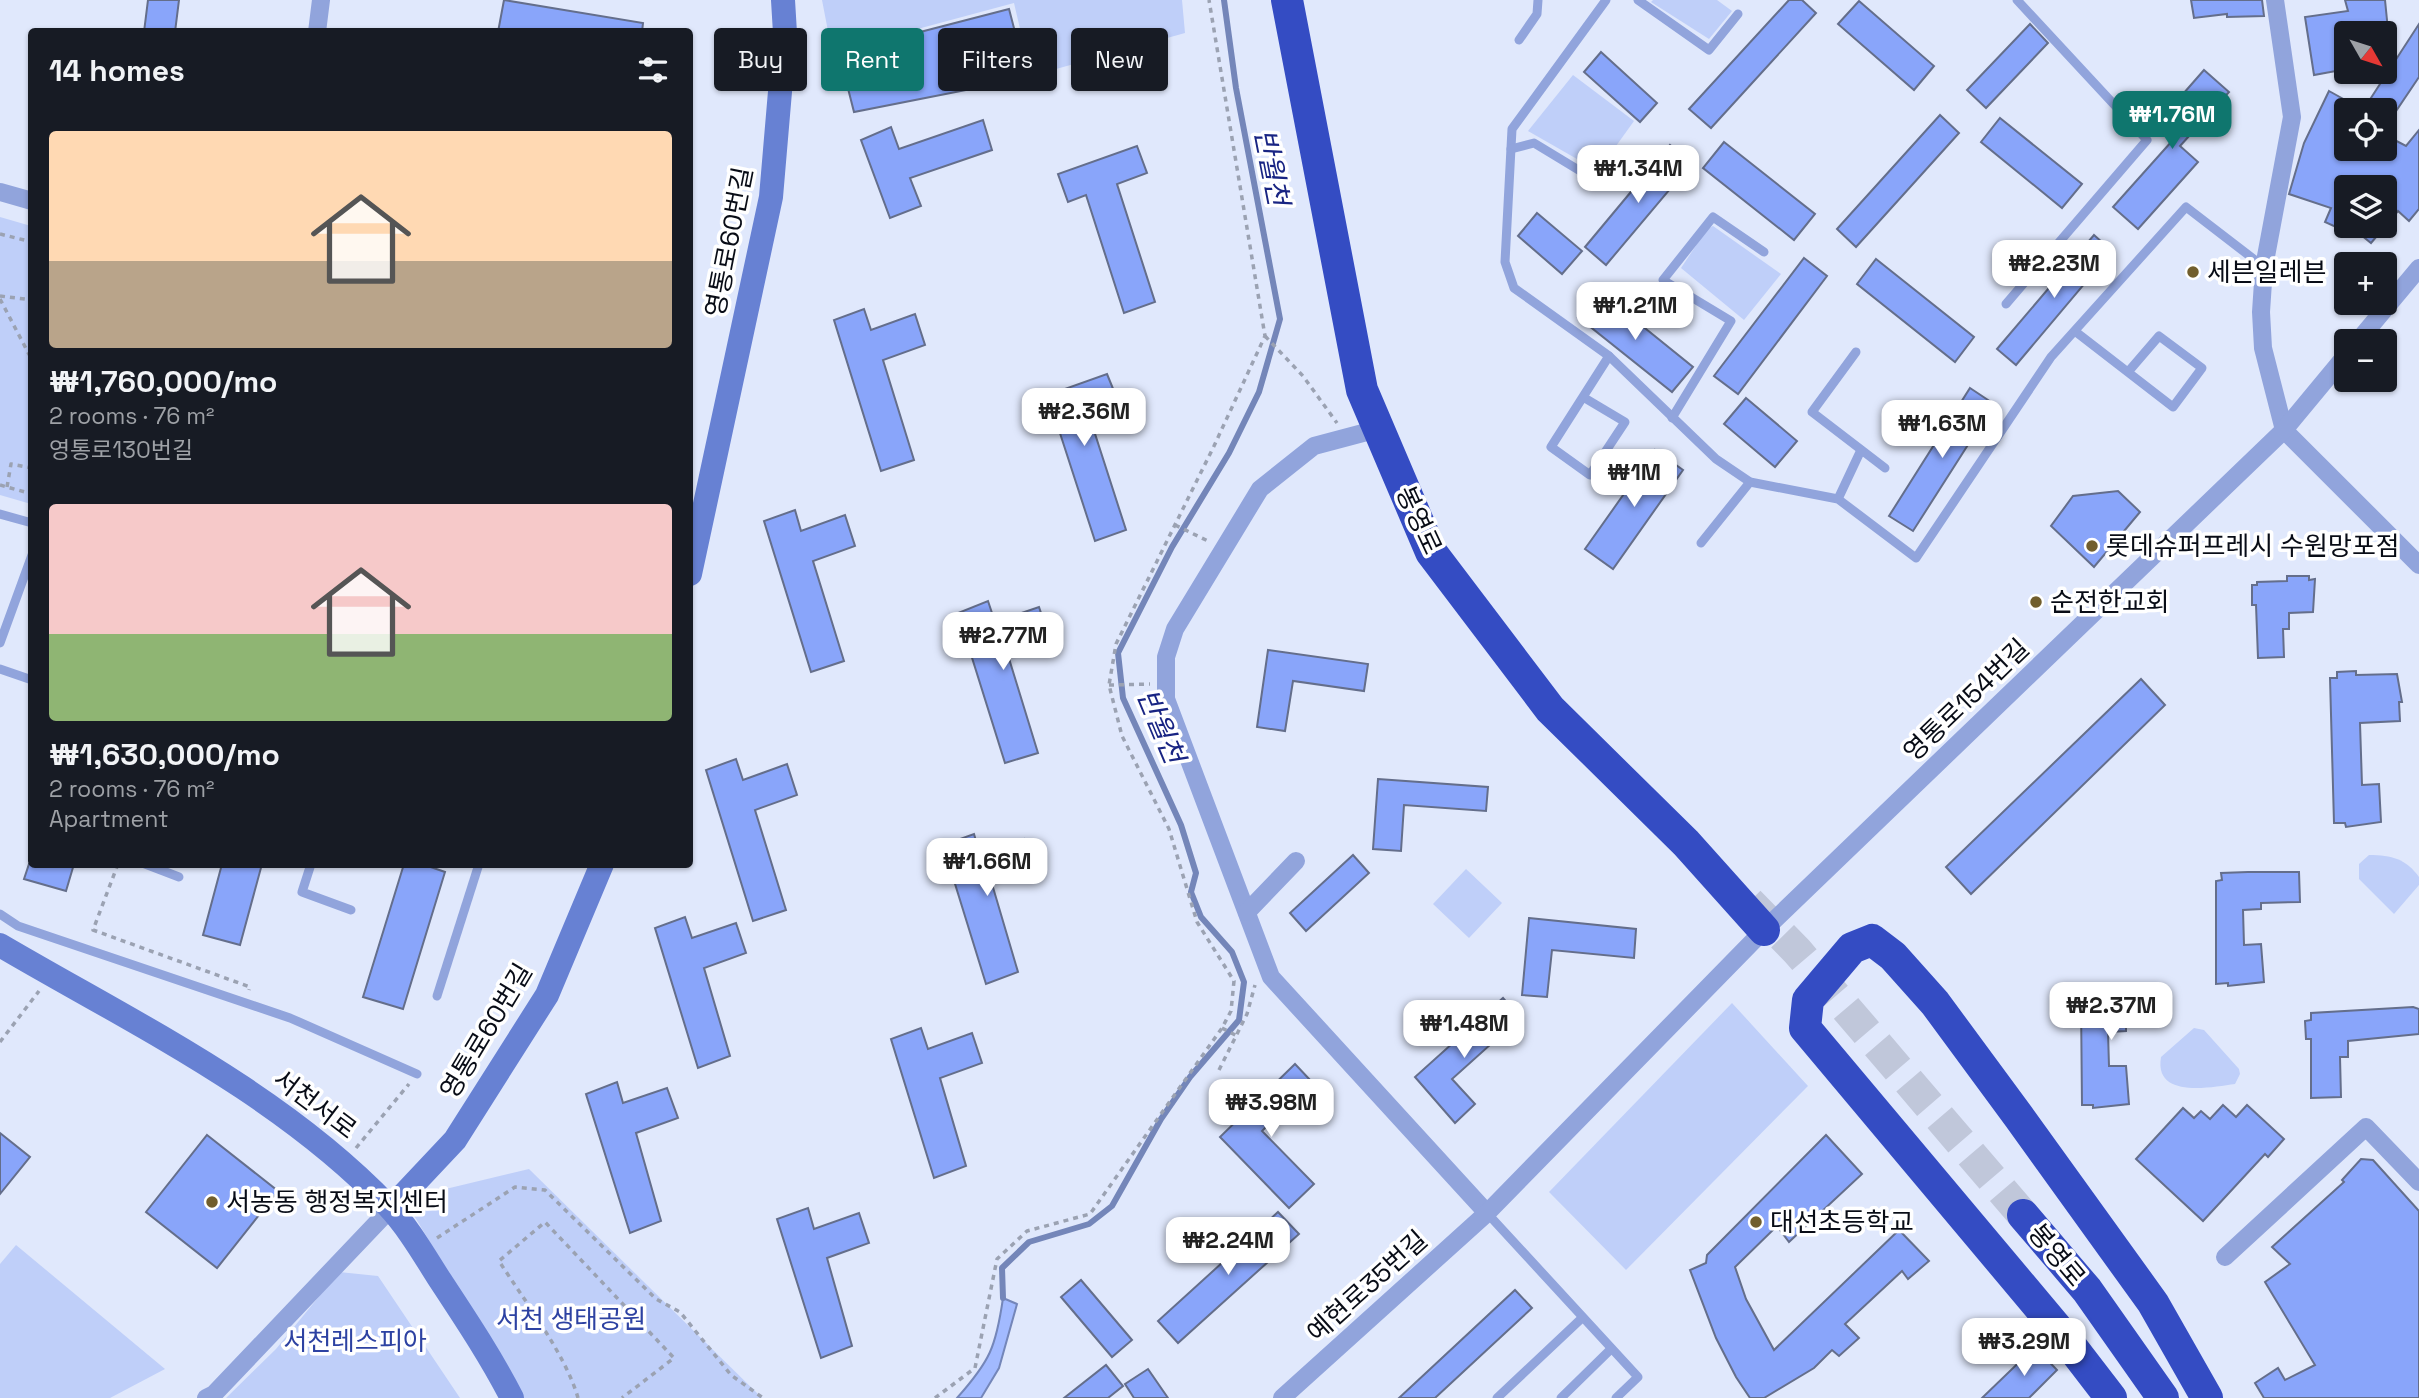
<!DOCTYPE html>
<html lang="en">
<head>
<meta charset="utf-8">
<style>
  :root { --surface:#171b24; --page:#20242c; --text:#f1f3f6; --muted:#9ea1a6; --accent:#0f766e }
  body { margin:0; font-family:"Space Grotesk","Noto Sans KR",sans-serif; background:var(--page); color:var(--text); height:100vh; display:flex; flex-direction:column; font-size:26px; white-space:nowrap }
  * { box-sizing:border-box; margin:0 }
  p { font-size:23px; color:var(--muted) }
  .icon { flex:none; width:38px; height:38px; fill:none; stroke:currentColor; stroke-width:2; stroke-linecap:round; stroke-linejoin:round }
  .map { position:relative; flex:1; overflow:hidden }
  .side { position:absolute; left:28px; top:28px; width:665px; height:840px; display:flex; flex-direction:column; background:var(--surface); border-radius:7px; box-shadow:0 2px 5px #0004 }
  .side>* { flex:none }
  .guide { position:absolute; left:714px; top:28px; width:665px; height:63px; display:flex; gap:14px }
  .needle { width:46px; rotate:129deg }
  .buttons { position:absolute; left:2334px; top:21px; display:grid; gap:14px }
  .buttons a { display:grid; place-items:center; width:63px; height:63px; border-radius:7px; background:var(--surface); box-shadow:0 2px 5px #0004; font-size:35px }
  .price { position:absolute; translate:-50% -60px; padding:0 16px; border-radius:14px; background:#fff; color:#222; font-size:23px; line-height:46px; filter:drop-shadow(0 2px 4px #0008) }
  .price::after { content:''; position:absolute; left:50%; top:42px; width:21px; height:16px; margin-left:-10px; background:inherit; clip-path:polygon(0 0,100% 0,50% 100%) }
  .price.active { background:var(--accent); color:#fff }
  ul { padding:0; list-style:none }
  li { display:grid; align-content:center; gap:14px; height:371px; padding:0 21px }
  li span { display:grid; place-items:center; height:217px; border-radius:7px; color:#555 }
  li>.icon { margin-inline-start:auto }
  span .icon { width:126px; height:126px; fill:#fffc; stroke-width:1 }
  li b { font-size:30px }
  h2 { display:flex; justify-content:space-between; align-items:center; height:84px; padding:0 21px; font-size:30px }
  .tag { padding:0 24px; border-radius:7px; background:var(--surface); box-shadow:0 2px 5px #0004; font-size:24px; line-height:63px }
  .tag.active { background:var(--accent); color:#fff }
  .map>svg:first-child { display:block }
</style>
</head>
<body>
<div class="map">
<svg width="2419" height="1398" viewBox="0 0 2419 1398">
  <rect width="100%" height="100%" fill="#e0e8fc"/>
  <!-- green -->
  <g fill="#bfcff9">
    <polygon points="822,0 1182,0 1185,33 1031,76 1014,3 832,52"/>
    <polygon points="1653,0 1717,0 1732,11 1709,39 1651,2"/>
    <polygon points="1573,75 1634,121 1598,171 1528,131"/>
    <polygon points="0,217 31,226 31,504 0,495"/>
    <polygon points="1713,226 1781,274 1744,320 1681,268 1707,229"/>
    <path d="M2369 855C2392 855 2406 859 2419 877V885L2394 914 2359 879V864Z"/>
    <polygon points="1466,869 1502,903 1469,938 1433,904"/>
    <polygon points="1732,1003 1808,1086 1626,1270 1549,1192"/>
    <path d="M2194 1028 2204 1030 2239 1069 2240 1074 2235 1084C2208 1088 2154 1098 2161 1057Z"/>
    <polygon points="529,1169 762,1398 524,1398 404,1199"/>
    <polygon points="16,1245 165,1369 110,1398 0,1398 0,1264"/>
    <polygon points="339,1272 378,1276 460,1398 226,1398 276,1349"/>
  </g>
  <!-- water -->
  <path fill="#a2baff" stroke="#7486b9" stroke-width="2" d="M1003 1298 1017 1304 999 1368 981 1398H957C990 1361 996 1347 1003 1298Z"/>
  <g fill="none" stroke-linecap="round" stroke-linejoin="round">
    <!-- stream -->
    <polyline stroke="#7486b9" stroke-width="6" points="1003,1298 1002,1268 1029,1242 1089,1224 1112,1206 1161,1119 1190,1077 1239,1020 1244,982 1232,952 1201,917 1191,892 1196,873 1181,825 1123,698 1118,653 1172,547 1229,453 1259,392 1280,319 1236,88 1224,0"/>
  </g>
  <!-- building -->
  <g fill="#89a5fa" stroke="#646e8b" stroke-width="2">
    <polygon points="148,0 179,0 175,32 144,32"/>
    <polygon points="504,0 643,23 642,32 498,32"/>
    <polygon points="1789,0 1802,0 1816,13 1711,128 1689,109"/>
    <polygon points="2191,0 2262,0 2264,16 2227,17 2227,14 2194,18"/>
    <polygon points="2345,0 2385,0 2388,30 2344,34 2347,69 2314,75 2305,17 2348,11"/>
    <polygon points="1859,1 1934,66 1914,90 1838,24"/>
    <polygon points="1009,9 1027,78 854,112 839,53"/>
    <polygon points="2030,24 2048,43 1986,108 1967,90"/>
    <polygon points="2419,24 2419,77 2392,117 2369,101"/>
    <polygon points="1601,52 1657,103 1640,122 1584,72"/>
    <polygon points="2204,70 2229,92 2180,146 2198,162 2138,229 2113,207 2172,141 2155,126"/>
    <polygon points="2329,91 2347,101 2347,149 2385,149 2385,135 2406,146 2419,130 2419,209 2409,221 2398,211 2371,243 2350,226 2385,226 2385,187 2347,187 2347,232 2325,222 2331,208 2289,194 2304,143"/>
    <polygon points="1940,115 1959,133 1856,247 1837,229"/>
    <polygon points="2000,118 2082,184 2062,208 1981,142"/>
    <polygon points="983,120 992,150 910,178 921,206 890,218 861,140 891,127 899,149"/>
    <polygon points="1724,142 1815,214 1794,240 1703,168"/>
    <polygon points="1670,145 1692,163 1606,265 1585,247"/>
    <polygon points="1137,146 1147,173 1117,184 1155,302 1124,313 1086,195 1068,202 1058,174"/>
    <polygon points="1537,213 1582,251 1562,274 1518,236"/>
    <polygon points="2094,235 2112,251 2016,365 1997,349"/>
    <polygon points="1804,258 1827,276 1738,394 1714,376"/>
    <polygon points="1876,259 1974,337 1955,362 1857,284"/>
    <polygon points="1599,291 1693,367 1672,392 1578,317"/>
    <polygon points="864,309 871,330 915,314 925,345 883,360 914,460 881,471 834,320"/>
    <polygon points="1107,374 1118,401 1088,412 1126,530 1095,541 1057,424 1038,430 1028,402"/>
    <polygon points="1970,388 1994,404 1913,531 1889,516"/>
    <polygon points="1746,398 1797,441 1775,467 1724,424"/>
    <polygon points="1655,450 1683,470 1613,569 1585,549"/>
    <polygon points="2118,491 2140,512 2094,567 2051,526 2073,496"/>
    <polygon points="795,510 801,531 845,515 855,546 813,561 844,661 811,672 764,521"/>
    <polygon points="2287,576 2309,576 2309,580 2315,579 2313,612 2289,613 2289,629 2283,629 2284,657 2258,658 2256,605 2252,605 2252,585 2257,585 2257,582 2287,581"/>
    <polygon points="988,601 995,622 1039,607 1049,637 1007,652 1038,753 1005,763 958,613"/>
    <polygon points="1268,650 1368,664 1364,691 1293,681 1285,731 1257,727"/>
    <polygon points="2356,671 2356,675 2397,674 2402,702 2399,702 2400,721 2360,723 2362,785 2379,784 2381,822 2346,827 2345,823 2334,823 2330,678 2337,678 2337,672"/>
    <polygon points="2141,679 2165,705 1971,894 1946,867"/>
    <polygon points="736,759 743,780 787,764 797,795 755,810 786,910 753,921 706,770"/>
    <polygon points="1378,779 1488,787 1486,811 1404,805 1401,851 1373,849"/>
    <polygon points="974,834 980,855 1024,839 1034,870 992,884 1018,972 986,984 943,845"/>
    <polygon points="1353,855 1369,873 1306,931 1290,913"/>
    <polygon points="29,864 74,864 66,891 24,879"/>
    <polygon points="222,864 262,864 240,945 203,935"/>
    <polygon points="404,864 422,864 445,872 403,1009 363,997"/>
    <polygon points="2248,872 2299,872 2300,902 2261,903 2261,909 2243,910 2244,945 2261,944 2264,982 2228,986 2228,983 2216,984 2216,881 2222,880 2221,873"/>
    <polygon points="685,917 692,938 736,923 746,953 704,968 730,1056 698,1068 655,928"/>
    <polygon points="1529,918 1636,929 1634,958 1552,950 1547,997 1522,995"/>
    <polygon points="2113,993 2164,994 2165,1024 2126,1025 2126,1031 2108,1032 2109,1066 2126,1066 2129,1104 2093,1108 2093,1105 2082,1105 2081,1002 2087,1002 2086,994"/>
    <polygon points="1503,998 1520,1018 1452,1079 1475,1104 1455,1123 1415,1077"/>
    <polygon points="2413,1007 2419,1009 2419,1034 2348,1041 2348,1057 2340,1057 2341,1097 2311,1098 2311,1039 2306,1039 2305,1021 2311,1020 2311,1013"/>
    <polygon points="921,1028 928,1049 972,1033 982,1063 940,1078 966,1166 934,1178 891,1039"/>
    <polygon points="1295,1064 1312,1082 1262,1131 1314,1184 1289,1208 1220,1137"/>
    <polygon points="617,1082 623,1103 667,1088 678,1118 636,1133 661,1221 630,1233 586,1094"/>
    <polygon points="2223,1105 2236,1117 2247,1105 2284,1139 2268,1157 2265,1154 2203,1221 2136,1159 2183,1108 2194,1118 2201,1111 2210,1119"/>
    <polygon points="0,1133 30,1157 0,1194"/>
    <polygon points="207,1135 278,1191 217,1268 146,1212"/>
    <polygon points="1826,1135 1862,1174 1789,1242 1777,1226 1735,1267 1746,1299 1774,1350 1899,1230 1929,1261 1908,1279 1902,1271 1845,1324 1859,1338 1839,1356 1832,1350 1814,1368 1764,1398 1750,1398 1736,1377 1716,1338 1690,1270 1706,1263 1707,1255"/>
    <polygon points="2361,1159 2373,1160 2419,1211 2419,1398 2264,1398 2255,1383 2278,1368 2285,1380 2315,1365 2265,1282 2290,1264 2272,1247 2344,1182 2342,1180"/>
    <polygon points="808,1208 814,1229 859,1213 869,1243 827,1258 852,1346 821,1358 777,1219"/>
    <polygon points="1278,1212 1299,1234 1178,1343 1158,1321"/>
    <polygon points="1081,1280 1132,1340 1112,1357 1061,1297"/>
    <polygon points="1515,1290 1532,1308 1435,1398 1399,1398"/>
    <polygon points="2035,1347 2057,1370 2029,1398 1982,1398"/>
    <polygon points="1106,1365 1123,1386 1108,1398 1064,1398"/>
    <polygon points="1148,1369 1168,1398 1134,1398 1125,1384"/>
  </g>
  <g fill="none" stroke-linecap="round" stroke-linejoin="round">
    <!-- highway-tunnel -->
    <polyline stroke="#c0c7da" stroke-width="32" stroke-dasharray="32 16" stroke-linecap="butt" points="1749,902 1797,951 2023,1215"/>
    <!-- path -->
    <g stroke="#9ba2b2" stroke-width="3.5" stroke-dasharray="5 5" stroke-linecap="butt">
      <polyline points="0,234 32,242"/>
      <polyline points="0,296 32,300"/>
      <polyline points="0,299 32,360"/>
      <polyline points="1265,336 1303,376 1337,423"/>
      <polyline points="0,485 32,494"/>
      <polyline points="7,487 11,464 32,468"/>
      <polyline points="1175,525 1208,541"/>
      <polyline points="1109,685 1150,684"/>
      <polyline points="118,864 93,930 250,987 249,990"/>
      <polyline points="1222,1028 1237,1036"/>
      <polyline points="0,1042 39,991"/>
      <polyline points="1219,1070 1247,1014 1255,985"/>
      <polyline points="356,1148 409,1084"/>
      <polyline points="437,1238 515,1187 545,1190 656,1299 680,1312 731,1375 763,1398"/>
      <path d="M578 1398C566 1355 524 1300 499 1261L545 1222 674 1358 622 1398"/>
      <polyline points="935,1398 975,1368 997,1259 1027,1231 1090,1214 1222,1028 1231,1011 1234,981 1197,922 1169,829 1122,736 1109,685 1116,644 1214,446 1265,336 1209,0"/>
    </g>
    <!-- lane -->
    <g stroke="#91a4dc" stroke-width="9">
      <polyline points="1606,0 1512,129 1505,262 1514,288 1609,356 1716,459 1750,482 1838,499 1916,558 2051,357 2186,207 2264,267"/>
      <polyline points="1638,0 1709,50 1738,14"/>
      <polyline points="1519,40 1537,14 1538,0"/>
      <polyline points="1511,149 1534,143 1600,183"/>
      <polyline points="2006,304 2147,140 2017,0"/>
      <polyline points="2076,332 2173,407 2202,368 2159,336 2128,372"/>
      <polyline points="1856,352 1812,412 1885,468"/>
      <polyline points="1583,397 1625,422 1590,475 1551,447 1609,356"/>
      <polyline points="1672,418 1731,321 1663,280 1713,217 1764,252"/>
      <polyline points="1838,499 1861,450"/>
      <polyline points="0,514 32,523"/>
      <polyline points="1701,543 1750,482"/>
      <polyline points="0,643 32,555"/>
      <polyline points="0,669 32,680"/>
      <polyline points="145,864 179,877"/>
      <polyline points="311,864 302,892 351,910"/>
      <polyline points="0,914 18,926 290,1018 417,1074"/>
      <polyline points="437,996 479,864"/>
      <polyline points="1487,1213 1638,1377 1616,1398"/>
      <polyline points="1497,1398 1582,1318"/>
      <polyline points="1561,1398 1611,1349"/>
    </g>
    <!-- street -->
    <g stroke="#91a4dc" stroke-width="18">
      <polyline points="2275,0 2292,117 2264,267 2261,312 2263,348 2284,430 2419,565"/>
      <polyline points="317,32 321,0"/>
      <polyline points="0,192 32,201"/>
      <polyline points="2358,341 2419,268"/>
      <polyline points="1378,429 1314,446 1260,489 1175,629 1166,657 1166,699 1271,977 1487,1213"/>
      <polyline points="1247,912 1296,861"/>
      <polyline points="2225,1257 2366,1127 2419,1182"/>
      <polyline points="206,1398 214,1394 391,1208"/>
      <polyline points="1282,1398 1487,1213 1764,930 2284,430 2347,354"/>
    </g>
    <!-- secondary -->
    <g stroke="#6781d3" stroke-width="24">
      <polyline points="690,574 771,197 785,33 783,0"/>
      <path d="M0 945C133 1023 280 1093 388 1206 408 1227 424 1255 440 1280 465 1318 491 1357 512 1398"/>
      <polyline points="391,1208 455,1140 547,995 602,864"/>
    </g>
    <!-- highway -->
    <g stroke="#344cc3" stroke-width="32">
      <polyline points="1287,0 1362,390 1431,552 1550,709 1686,843 1764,930"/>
      <polyline points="2023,1215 2087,1290 2163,1398"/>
      <polyline points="2111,1398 2061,1333 1805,1028 1808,1000 1852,948 1872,940 1893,956 1935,1003 2019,1117 2153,1303 2207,1398"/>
    </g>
  </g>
  <!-- markers -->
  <g fill="#715e2d" stroke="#fff" stroke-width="2.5">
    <circle cx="2193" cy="272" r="7"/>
    <circle cx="2092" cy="546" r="7"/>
    <circle cx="2036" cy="602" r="7"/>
    <circle cx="212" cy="1202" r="7"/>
    <circle cx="1756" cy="1222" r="7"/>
  </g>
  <g text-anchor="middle" stroke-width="7" stroke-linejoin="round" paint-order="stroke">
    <!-- street labels -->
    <g font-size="26" fill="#080c16" stroke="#fff">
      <text transform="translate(729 242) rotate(-79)" y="9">영통로60번길</text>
      <text transform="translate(1419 520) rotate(65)" y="9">봉영로</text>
      <text transform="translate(1966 700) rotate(-44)" y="9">영통로154번길</text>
      <text transform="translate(486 1031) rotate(-59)" y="9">영통로60번길</text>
      <text transform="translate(315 1104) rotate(37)" y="9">서천서로</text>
      <text transform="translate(2057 1255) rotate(50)" y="9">봉영로</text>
      <text transform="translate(1367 1286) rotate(-42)" y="9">예현로35번길</text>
    </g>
    <!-- poi labels -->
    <g font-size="26" fill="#080c16" stroke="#fff" text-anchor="start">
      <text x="2207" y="281">세븐일레븐</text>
      <text x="2106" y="555">롯데슈퍼프레시 수원망포점</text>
      <text x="2050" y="611">순전한교회</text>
      <text x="226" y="1211">서농동 행정복지센터</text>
      <text x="1770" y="1231">대선초등학교</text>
    </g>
    <!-- park labels -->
    <g font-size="26" fill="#2d42a2" stroke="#fff">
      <text x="571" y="1328">서천 생태공원</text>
      <text x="355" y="1350">서천레스피아</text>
    </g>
    <!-- water labels -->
    <g font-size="28" font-style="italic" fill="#182483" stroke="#fff">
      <text transform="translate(1272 167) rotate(79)" y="10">반월천</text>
      <text transform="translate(1161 726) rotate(67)" y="10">반월천</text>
    </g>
  </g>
</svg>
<div class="buttons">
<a><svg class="needle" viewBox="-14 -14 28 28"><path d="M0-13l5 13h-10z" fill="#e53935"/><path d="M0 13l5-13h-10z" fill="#9ea1a6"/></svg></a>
<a><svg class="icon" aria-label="locate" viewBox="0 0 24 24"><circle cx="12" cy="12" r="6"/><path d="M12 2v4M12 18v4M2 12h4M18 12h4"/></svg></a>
<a><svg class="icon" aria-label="layers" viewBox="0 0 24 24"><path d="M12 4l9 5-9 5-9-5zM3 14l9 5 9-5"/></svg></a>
<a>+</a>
<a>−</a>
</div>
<b class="price active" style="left:2172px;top:151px">₩1.76M</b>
<b class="price" style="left:1638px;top:205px">₩1.34M</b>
<b class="price" style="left:2054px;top:300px">₩2.23M</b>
<b class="price" style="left:1635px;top:342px">₩1.21M</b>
<b class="price" style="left:1084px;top:448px">₩2.36M</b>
<b class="price" style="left:1942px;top:460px">₩1.63M</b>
<b class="price" style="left:1634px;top:509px">₩1M</b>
<b class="price" style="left:1003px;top:672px">₩2.77M</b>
<b class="price" style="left:987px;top:898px">₩1.66M</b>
<b class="price" style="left:2111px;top:1042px">₩2.37M</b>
<b class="price" style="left:1464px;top:1060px">₩1.48M</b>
<b class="price" style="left:1271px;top:1139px">₩3.98M</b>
<b class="price" style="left:1228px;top:1277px">₩2.24M</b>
<b class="price" style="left:2024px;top:1378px">₩3.29M</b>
<div class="guide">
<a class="tag">Buy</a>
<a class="tag active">Rent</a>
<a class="tag">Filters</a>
<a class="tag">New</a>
</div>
<section class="side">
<h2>14 homes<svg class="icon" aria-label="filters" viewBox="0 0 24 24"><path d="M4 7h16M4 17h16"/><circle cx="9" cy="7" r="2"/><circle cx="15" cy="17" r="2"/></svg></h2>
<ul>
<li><span style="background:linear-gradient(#ffd9b3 60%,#b9a48a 0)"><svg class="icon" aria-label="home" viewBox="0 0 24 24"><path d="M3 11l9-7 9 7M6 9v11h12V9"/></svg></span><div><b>₩1,760,000/mo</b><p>2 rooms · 76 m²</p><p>영통로130번길</p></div></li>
<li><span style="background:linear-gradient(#f6c9c9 60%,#8fb573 0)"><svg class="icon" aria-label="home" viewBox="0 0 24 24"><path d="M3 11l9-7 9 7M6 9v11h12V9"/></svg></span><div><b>₩1,630,000/mo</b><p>2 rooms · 76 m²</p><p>Apartment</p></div></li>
</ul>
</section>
</div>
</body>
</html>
